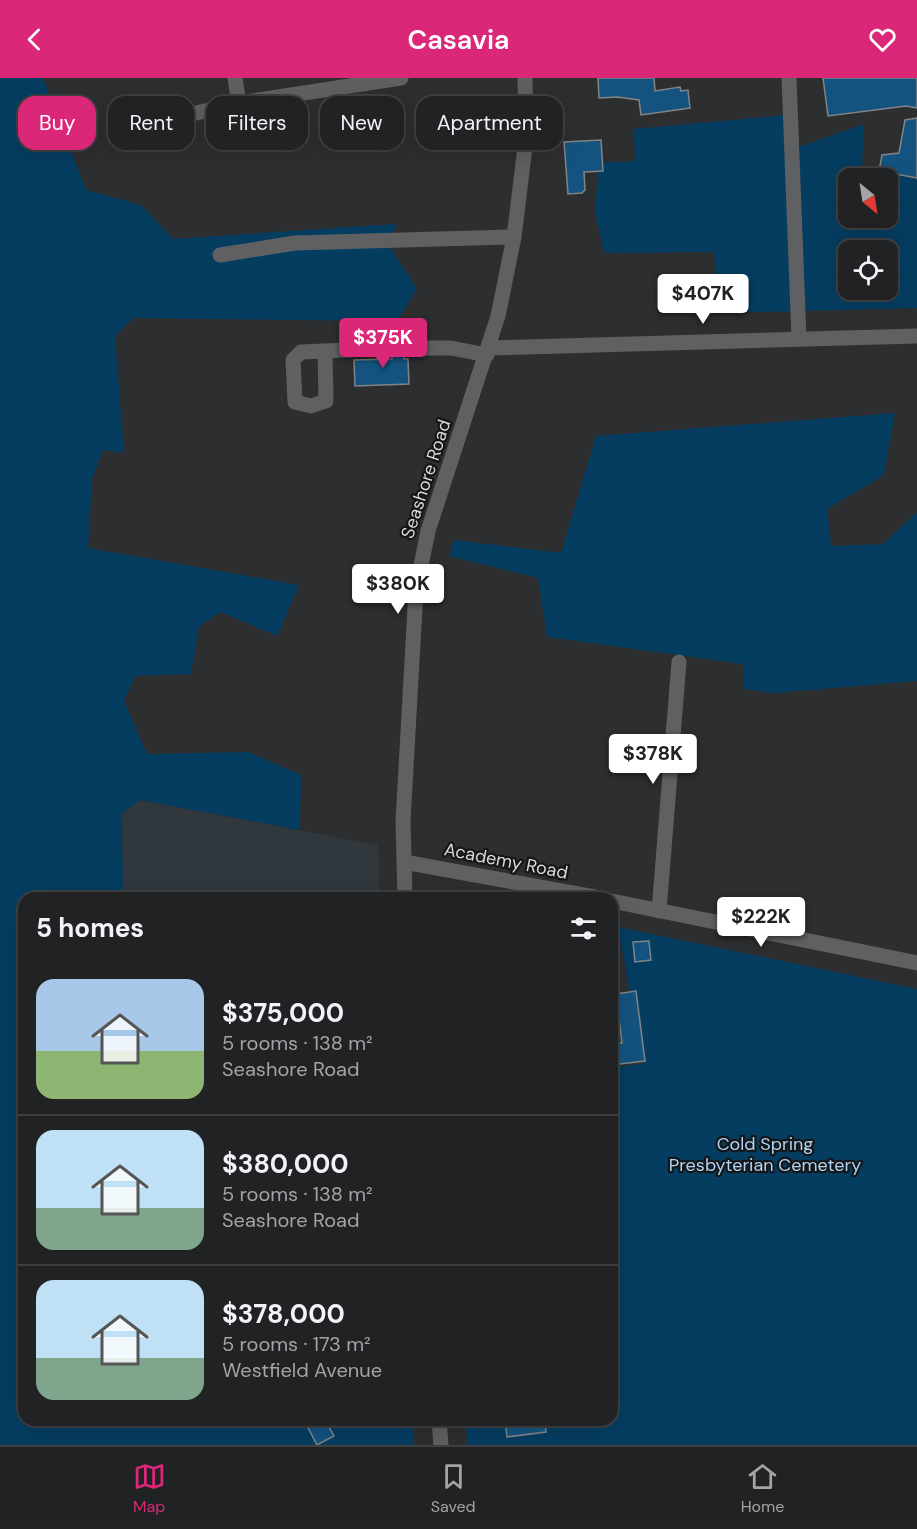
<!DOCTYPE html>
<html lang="en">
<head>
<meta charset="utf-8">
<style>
  :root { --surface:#212224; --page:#292a2c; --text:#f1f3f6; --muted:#a2a4a6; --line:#3e3f41; --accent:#db2777 }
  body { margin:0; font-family:"DM Sans",sans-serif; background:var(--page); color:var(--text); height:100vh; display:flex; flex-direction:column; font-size:22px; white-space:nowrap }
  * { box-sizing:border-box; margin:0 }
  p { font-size:20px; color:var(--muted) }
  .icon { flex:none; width:33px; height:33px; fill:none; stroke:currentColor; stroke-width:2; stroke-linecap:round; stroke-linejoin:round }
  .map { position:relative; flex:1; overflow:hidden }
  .side { position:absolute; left:18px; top:814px; width:600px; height:534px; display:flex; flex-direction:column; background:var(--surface); border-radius:18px; box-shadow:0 6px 24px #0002,0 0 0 2px var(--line) }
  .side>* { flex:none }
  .hud { position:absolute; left:18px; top:18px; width:600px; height:54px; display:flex; gap:12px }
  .needle { width:39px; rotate:150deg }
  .buttons { position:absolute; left:838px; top:90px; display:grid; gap:12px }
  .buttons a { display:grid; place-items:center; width:60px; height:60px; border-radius:12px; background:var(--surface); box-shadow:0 6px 24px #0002,0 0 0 2px var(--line); font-size:30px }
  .price { position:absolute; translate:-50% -51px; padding:0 14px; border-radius:6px; background:#fff; color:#222; font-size:20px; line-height:39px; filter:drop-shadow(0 2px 3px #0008) }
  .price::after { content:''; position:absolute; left:50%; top:36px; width:18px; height:14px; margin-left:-9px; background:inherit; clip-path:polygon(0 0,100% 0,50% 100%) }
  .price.current { background:var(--accent); color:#fff }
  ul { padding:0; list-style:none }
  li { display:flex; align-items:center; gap:18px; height:150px; padding:0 18px }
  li+li { border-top:2px solid var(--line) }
  li span { display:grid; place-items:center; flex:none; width:168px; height:120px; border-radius:18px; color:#555 }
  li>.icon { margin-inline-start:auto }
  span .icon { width:72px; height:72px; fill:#fffc; stroke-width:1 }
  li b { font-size:26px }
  h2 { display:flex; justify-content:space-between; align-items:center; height:72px; padding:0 18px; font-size:26px }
  .pill { padding:0 21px; border-radius:18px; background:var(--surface); box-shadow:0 6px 24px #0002,0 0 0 2px var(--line); font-size:21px; line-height:54px }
  .pill.current { background:var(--accent); color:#fff }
  header { display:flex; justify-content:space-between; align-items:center; height:78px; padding:0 18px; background:var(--accent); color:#fff; font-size:27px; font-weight:600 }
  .tab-bar { display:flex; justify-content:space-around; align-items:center; height:84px; border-top:2px solid var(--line); background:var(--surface); font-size:16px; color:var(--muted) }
  .tab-bar a { display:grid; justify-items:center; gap:3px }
  .tab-bar .current { color:var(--accent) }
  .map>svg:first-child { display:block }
</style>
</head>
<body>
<header><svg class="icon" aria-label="back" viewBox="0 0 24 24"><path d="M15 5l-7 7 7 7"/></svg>Casavia<svg class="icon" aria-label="heart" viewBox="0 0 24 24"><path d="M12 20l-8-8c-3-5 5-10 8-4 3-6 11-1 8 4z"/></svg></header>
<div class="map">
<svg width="917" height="1367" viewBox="0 0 917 1367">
  <rect width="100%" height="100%" fill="#2c2e30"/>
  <!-- built -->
  <polygon fill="#30373d" points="140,722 378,767 380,820 123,820 122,735"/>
  <!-- green -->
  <g fill="#053d61" fill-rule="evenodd">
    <polygon points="0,0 43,0 86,112 141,127 173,161 396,146 389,168 417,211 397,243 133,240 115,258 124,375 103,372 92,401 88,470 299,507 277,558 221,534 199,548 191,596 135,598 124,623 147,676 248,674 301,697 300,752 140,722 122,735 123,820 24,820 24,1342 412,1343 414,1367 0,1367"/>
    <path d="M787 37 793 71 864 46 862 90 917 101V230L718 235 714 174 604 175 595 133 599 85 635 83 634 51ZM849 100H888V140H849ZM849 172H888V212H849Z"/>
    <polygon points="895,335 884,397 827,431 831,468 883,466 917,434 917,603 774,615 744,611 743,586 547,559 538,500 449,478 454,462 561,475 596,358"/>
    <polygon points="618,849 917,911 917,1367 467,1367 466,1343 612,1342 612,989 643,986"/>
  </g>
  <!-- building -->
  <g fill="#14537f" stroke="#828587" stroke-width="1.5">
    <polygon points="598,0 654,0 655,13 680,9 681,13 688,12 690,30 641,37 639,22 617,19 599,20"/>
    <polygon points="823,0 917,0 917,30 906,28 828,38"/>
    <polygon points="917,40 917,100 879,93 882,77 899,75 905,42"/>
    <polygon points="601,62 603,93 584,94 585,112 582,115 568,116 564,64"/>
    <polygon points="392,263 403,263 404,281 408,281 409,306 355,308 354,282 392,281"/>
    <polygon points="649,863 651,882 635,884 633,864"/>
    <polygon points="636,913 645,983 612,987 612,966 622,965 616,916"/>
    <polygon points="308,1342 325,1342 334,1358 317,1367 305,1344"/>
    <polygon points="505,1342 545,1342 546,1354 507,1359"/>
  </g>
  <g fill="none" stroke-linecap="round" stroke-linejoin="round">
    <!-- minor -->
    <g stroke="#5f6061" stroke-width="15">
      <polyline points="235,0 239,25"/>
      <polyline points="789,0 799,261"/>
      <polyline points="166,54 192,36 239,25 401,0"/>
      <polyline points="220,177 295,165 514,159"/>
      <polyline points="404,270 451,270 487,277"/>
      <polyline points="489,270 917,258"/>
      <polyline points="325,273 326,323 311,328 295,324 293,282 301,274 392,270"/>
      <polyline points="404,784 600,820"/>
      <polyline points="405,820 403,743 416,512 428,453 498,238 514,159 526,61 525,0"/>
      <polyline points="612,823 917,885"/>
      <polyline points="659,833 679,584"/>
      <polyline points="439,1342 441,1367"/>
    </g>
  </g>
  <g text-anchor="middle" stroke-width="4.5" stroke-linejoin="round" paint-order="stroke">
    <!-- street labels -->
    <g font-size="18" fill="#d6d8d9" stroke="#151617">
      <text transform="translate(426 401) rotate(-72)" y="6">Seashore Road</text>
      <text transform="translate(506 783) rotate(11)" y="6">Academy Road</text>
    </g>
    <!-- park labels -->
    <g font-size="18" fill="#afd4f4" stroke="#151617">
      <text x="765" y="1072">Cold Spring<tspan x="765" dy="21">Presbyterian Cemetery</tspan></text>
    </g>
  </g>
</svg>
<div class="buttons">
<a><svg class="needle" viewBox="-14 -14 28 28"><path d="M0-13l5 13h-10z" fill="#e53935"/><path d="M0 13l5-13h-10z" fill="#a2a4a6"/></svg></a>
<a><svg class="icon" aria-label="locate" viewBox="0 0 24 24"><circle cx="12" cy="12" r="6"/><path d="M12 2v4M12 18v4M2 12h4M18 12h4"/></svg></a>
</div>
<b class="price" style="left:703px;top:247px">$407K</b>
<b class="price current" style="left:383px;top:291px">$375K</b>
<b class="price" style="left:398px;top:537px">$380K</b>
<b class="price" style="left:653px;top:707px">$378K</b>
<b class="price" style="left:761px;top:870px">$222K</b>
<div class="hud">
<a class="pill current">Buy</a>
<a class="pill">Rent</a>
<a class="pill">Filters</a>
<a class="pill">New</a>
<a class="pill">Apartment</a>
</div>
<section class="side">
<h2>5 homes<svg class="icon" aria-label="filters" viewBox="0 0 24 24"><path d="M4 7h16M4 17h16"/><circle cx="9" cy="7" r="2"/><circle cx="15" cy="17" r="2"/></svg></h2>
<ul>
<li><span style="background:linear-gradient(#a9c7e8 60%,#8fb573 0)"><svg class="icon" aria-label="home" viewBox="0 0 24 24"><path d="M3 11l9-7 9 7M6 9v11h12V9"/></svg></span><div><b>$375,000</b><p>5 rooms · 138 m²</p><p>Seashore Road</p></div></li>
<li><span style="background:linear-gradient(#bfe0f5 65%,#7fa58c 0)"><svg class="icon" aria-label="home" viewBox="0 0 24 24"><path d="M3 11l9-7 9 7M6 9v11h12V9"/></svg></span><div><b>$380,000</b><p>5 rooms · 138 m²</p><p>Seashore Road</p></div></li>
<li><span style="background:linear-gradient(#bfe0f5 65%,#7fa58c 0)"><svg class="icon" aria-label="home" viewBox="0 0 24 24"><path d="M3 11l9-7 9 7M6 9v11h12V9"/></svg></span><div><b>$378,000</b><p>5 rooms · 173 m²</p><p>Westfield Avenue</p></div></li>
</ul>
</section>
</div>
<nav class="tab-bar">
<a class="current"><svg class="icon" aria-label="map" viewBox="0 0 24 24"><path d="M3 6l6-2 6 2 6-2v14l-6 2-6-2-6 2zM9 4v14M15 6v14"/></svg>Map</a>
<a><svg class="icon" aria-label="saved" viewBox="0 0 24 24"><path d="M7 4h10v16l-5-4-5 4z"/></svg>Saved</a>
<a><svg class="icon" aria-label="home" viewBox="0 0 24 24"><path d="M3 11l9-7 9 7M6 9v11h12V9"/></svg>Home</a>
</nav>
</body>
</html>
